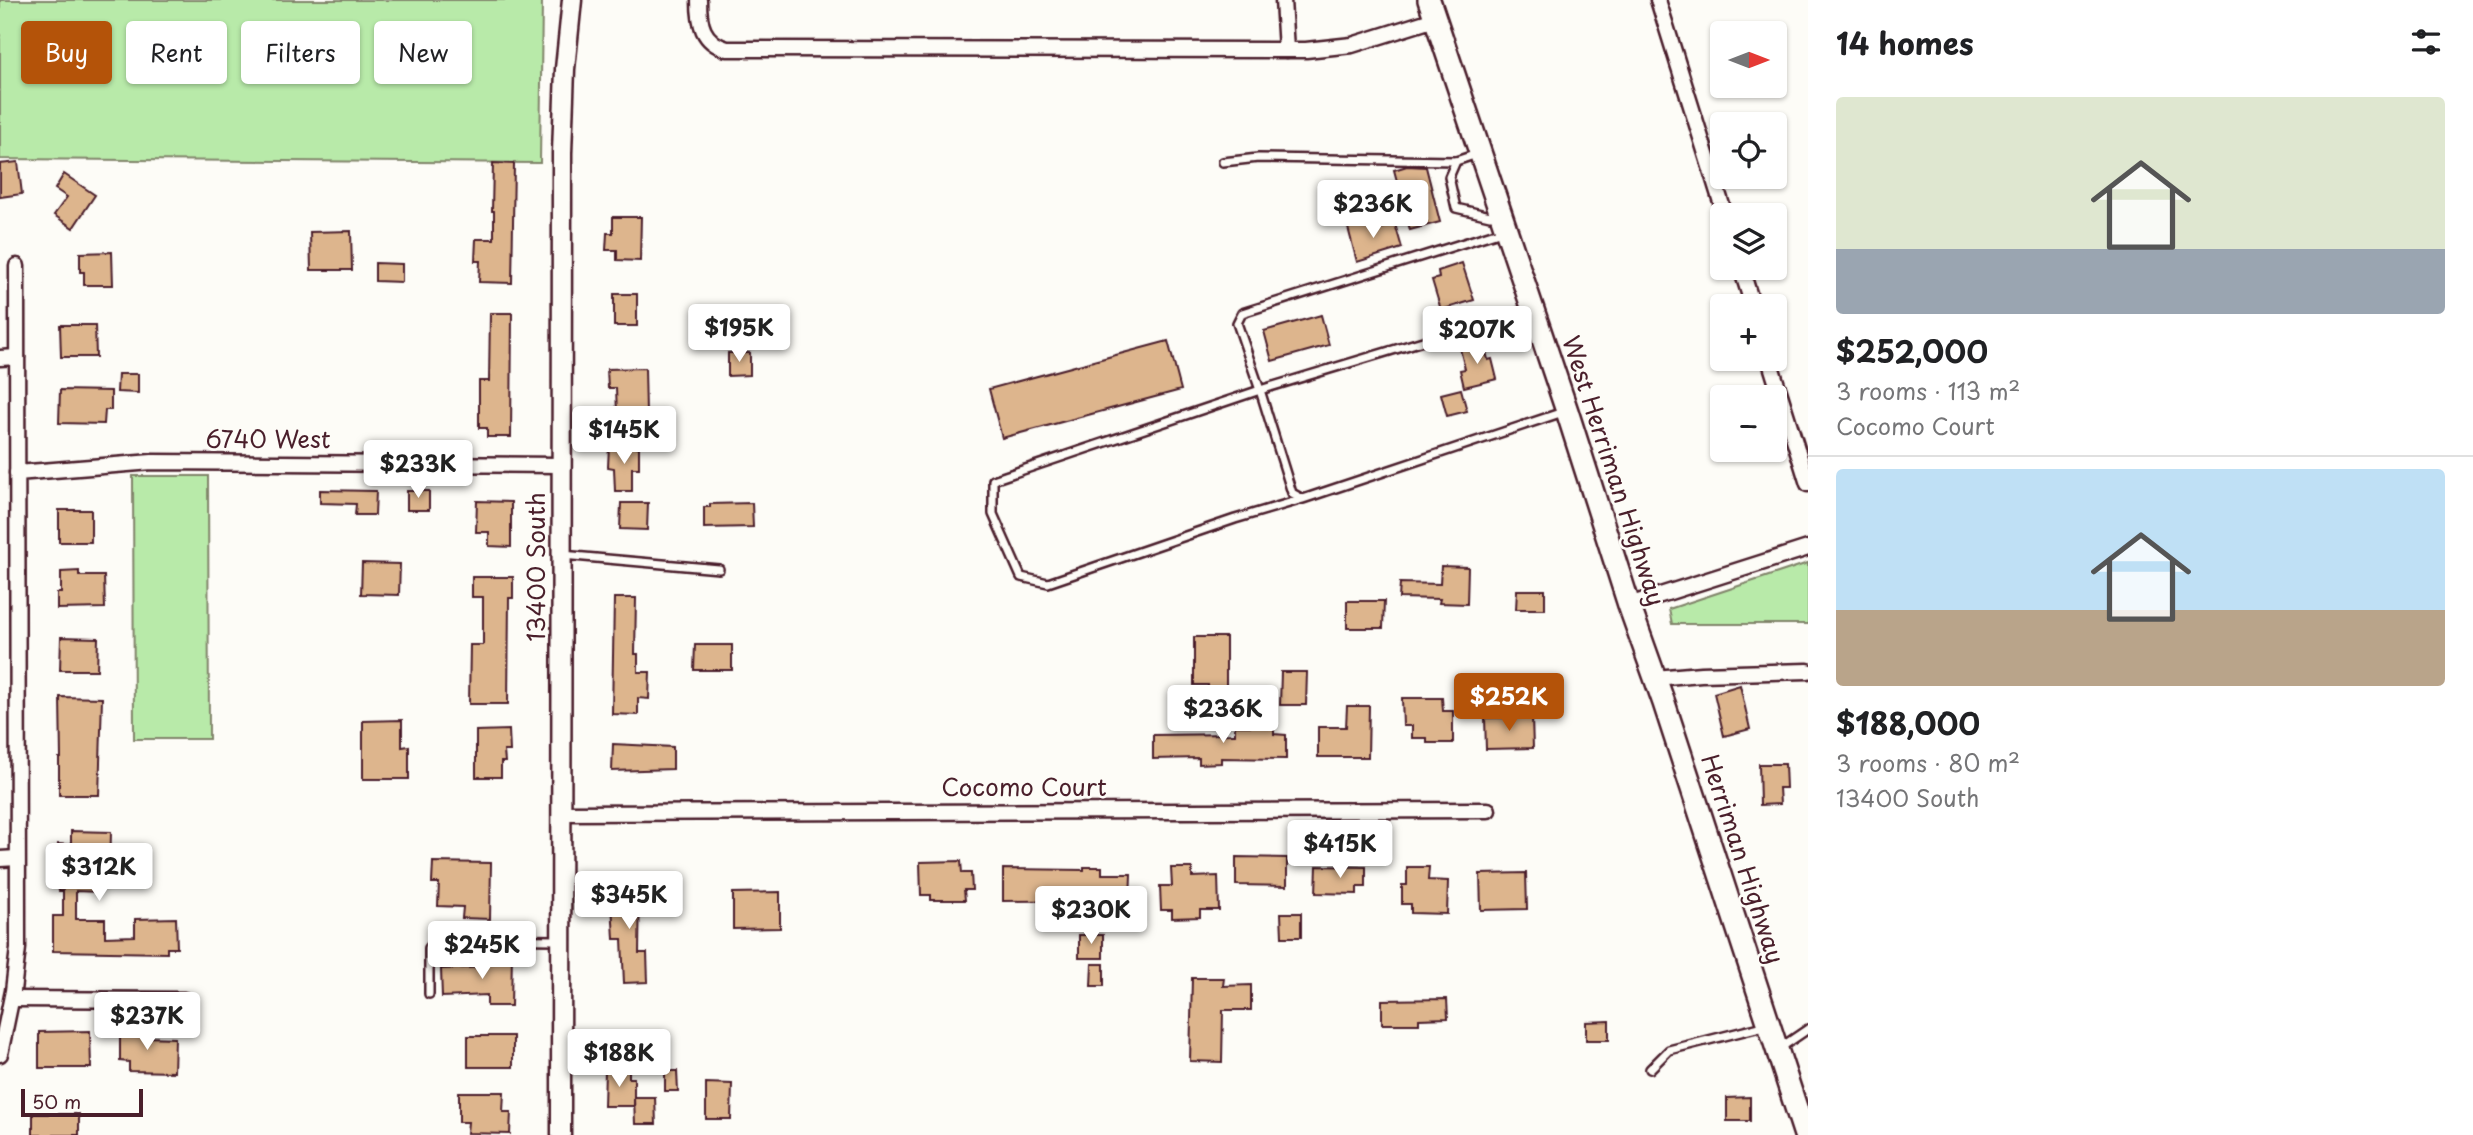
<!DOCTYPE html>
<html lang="en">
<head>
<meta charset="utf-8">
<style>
  :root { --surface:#fff; --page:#f2f2f2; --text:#202124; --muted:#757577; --line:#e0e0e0; --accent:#b45309 }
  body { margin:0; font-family:"Playpen Sans",sans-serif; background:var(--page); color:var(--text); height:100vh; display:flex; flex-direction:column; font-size:26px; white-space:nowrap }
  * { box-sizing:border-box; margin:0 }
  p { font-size:23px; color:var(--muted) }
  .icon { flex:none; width:38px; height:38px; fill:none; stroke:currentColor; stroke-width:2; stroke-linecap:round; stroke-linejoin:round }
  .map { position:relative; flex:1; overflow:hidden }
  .sheet { display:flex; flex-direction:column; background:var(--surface); width:665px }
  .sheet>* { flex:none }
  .guide { position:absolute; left:21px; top:21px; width:665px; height:63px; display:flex; gap:14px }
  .needle { width:46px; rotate:90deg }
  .tools { position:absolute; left:1710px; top:21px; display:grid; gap:14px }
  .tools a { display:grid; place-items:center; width:77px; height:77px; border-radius:7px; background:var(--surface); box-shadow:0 2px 5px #0004; font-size:35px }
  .scale { position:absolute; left:21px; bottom:18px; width:122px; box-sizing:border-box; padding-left:7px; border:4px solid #4a1f2b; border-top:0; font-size:19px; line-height:24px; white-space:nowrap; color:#4a1f2b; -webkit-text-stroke:5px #fdfcf7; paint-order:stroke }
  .price { position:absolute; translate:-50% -60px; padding:0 16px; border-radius:7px; background:#fff; color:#222; font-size:23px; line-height:46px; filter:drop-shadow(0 2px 4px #0008) }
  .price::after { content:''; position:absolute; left:50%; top:42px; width:21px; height:16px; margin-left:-10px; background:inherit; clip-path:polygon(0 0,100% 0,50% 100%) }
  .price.selected { background:var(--accent); color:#fff }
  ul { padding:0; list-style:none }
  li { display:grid; align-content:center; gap:14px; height:371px; padding:0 28px }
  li+li { border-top:2px solid var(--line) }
  li span { display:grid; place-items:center; height:217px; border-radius:7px; color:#555 }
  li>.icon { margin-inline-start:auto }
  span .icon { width:126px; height:126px; fill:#fffc; stroke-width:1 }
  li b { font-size:30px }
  h2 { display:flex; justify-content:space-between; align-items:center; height:84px; padding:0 28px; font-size:30px }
  .chip { padding:0 24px; border-radius:7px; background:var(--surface); box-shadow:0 2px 5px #0004; font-size:24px; line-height:63px }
  .chip.selected { background:var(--accent); color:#fff }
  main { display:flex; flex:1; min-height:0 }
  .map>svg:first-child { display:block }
</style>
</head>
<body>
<main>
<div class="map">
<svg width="1808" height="1135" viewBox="0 0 1808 1135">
  <rect width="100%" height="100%" fill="#fdfcf7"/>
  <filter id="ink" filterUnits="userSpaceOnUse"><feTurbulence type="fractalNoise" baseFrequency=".0143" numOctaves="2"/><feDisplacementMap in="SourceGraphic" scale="14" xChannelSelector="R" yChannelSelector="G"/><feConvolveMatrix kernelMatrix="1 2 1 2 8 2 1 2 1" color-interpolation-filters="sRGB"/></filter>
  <g filter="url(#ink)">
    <!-- green -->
    <g fill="#b8eaa9" stroke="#81846a" stroke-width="2">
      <polygon points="0,0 542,0 540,163 0,159"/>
      <polygon points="133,476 208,476 209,739 134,739"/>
      <polygon points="1808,563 1808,624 1672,624 1669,609"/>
    </g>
    <!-- building -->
    <g fill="#ddb58d" stroke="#4a1f2b" stroke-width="2">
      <polygon points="18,162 22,194 0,197 0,164"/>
      <polygon points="493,163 514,164 512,283 479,282 480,261 475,261 476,239 494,239 494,211 492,211"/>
      <polygon points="1407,166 1426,167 1440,222 1410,230 1394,170"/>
      <polygon points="64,174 95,195 73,228 54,215 67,197 55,189"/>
      <polygon points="613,217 641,217 640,261 617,260 617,250 606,250 607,233 613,233"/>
      <polygon points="1367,217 1372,231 1395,224 1402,248 1357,262 1347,224"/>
      <polygon points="351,231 352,270 311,270 310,232"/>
      <polygon points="112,252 113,285 84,285 84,272 80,272 80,253"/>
      <polygon points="375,263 402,264 402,282 375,281"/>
      <polygon points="1462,263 1474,300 1441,310 1432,280 1439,278 1438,271"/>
      <rect x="614" y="294" width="23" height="32"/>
      <polygon points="490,313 512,313 511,437 487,437 487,428 479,428 479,381 489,381"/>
      <polygon points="1321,315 1329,345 1272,361 1264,331"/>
      <polygon points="60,325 95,325 96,357 61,357"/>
      <polygon points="1168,341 1181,390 1002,438 989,389"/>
      <polygon points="1484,343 1488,360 1492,359 1497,379 1464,387 1460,370 1465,369 1460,349"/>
      <polygon points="728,353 750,353 750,375 728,376"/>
      <polygon points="645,368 646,413 617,413 616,388 608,388 607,369"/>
      <polygon points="118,374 138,374 138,393 117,392"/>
      <polygon points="1461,389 1467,411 1447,416 1441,394"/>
      <polygon points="60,390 111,391 111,410 105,410 104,424 59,423"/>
      <polygon points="609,446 639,447 639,468 632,468 632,491 615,491 614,468 608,467"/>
      <polygon points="320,490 376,491 375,515 355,515 356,504 320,503"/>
      <rect x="407" y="491" width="22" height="19"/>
      <polygon points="477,501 511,502 511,547 489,546 489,532 476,532"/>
      <polygon points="621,503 648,503 647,530 620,529"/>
      <polygon points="752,503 753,527 704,528 704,507 710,507 710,504"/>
      <rect x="59" y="510" width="32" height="32"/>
      <polygon points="362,563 400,564 399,595 361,594"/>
      <polygon points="1441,566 1468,567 1467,604 1439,603 1440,599 1399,598 1400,583 1440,584"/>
      <polygon points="79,571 79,576 104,576 105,608 57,609 57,593 61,593 61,572"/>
      <polygon points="472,577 513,577 513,598 509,598 508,704 469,704 470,645 483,645 483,597 472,597"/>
      <polygon points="1517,590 1545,590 1545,609 1516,609"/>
      <polygon points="614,598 636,598 635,654 638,654 638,672 650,672 649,699 638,698 638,715 612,714"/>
      <polygon points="1347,601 1384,601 1383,628 1347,628"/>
      <polygon points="61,637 98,638 97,670 60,670"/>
      <polygon points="1194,637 1226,637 1226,695 1208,694 1208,685 1194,685"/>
      <polygon points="695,645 732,645 732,670 694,670"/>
      <polygon points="1281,672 1307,672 1306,705 1280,705"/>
      <polygon points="1740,685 1750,729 1724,736 1714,693"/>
      <polygon points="60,697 102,698 99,795 59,795 59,758 61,758"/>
      <polygon points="1402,698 1442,698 1443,711 1453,711 1453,743 1427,743 1427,738 1412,738 1412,726 1403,726"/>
      <polygon points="1347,706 1369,706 1368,757 1318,757 1318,727 1346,727"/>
      <polygon points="1532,717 1533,748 1486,749 1485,718"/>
      <polygon points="402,720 402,747 409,746 409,779 363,779 363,721"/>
      <polygon points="1235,726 1274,726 1274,734 1286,735 1286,759 1221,758 1221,763 1199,764 1199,758 1153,759 1153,735 1235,734"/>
      <polygon points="509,730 510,751 504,751 505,762 501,762 501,777 476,777 476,731"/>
      <polygon points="613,744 673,747 673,769 612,771"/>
      <polygon points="1759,764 1785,764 1786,788 1779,788 1780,804 1760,805"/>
      <polygon points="71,831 111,832 110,872 100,872 99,892 76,891 76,919 105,919 105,937 135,936 135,919 176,918 177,948 167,948 167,953 53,951 53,916 63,916 63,891 59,891 57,883 58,844 71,845"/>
      <polygon points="1236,857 1287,858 1287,886 1236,885"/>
      <polygon points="961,861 962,873 971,873 972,890 964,890 965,900 931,900 931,895 921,895 920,862"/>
      <polygon points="433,862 491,863 490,919 462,918 463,907 438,906 439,883 432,883"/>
      <polygon points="1317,866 1366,867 1366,887 1357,887 1357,894 1316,893"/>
      <polygon points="1084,867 1102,867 1102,874 1131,874 1130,900 1003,901 1003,869 1084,870"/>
      <polygon points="1407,867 1429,867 1428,880 1448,881 1447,914 1411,913 1411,904 1402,904 1402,885 1407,885"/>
      <polygon points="1171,868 1192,868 1192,877 1218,876 1219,910 1200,910 1200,917 1172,918 1172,910 1161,910 1160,886 1172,886"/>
      <polygon points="1526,873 1527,909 1481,910 1480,874"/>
      <polygon points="611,885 640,885 639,953 647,953 648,982 624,983 622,939 614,939"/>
      <polygon points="780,892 780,928 733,929 733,893"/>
      <polygon points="1281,913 1301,913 1301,937 1282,937"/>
      <rect x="1079" y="935" width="24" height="23"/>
      <polygon points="487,953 512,953 511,1006 487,1006 487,995 442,997 441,969 486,967"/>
      <polygon points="1092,964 1104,964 1104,986 1091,986"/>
      <polygon points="1192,978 1224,978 1223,986 1251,985 1251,1010 1223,1010 1222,1062 1190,1061"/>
      <polygon points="1447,999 1448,1018 1419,1019 1419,1024 1382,1024 1382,1000"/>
      <polygon points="1609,1021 1609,1040 1586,1040 1586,1022"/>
      <polygon points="90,1031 91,1068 39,1068 39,1032"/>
      <polygon points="120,1031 147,1031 147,1037 175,1038 174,1072 129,1071 129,1062 120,1061"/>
      <rect x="468" y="1036" width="45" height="31"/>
      <polygon points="605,1070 629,1070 629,1078 634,1078 634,1106 604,1106"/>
      <polygon points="665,1071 677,1071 678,1091 665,1091"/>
      <polygon points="706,1083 732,1084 731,1119 706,1119"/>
      <polygon points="459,1092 504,1092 503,1112 511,1112 510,1134 467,1133 468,1122 459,1122"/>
      <polygon points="634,1097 655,1097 656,1124 635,1124"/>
      <polygon points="1750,1097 1750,1121 1727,1121 1727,1098"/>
      <rect x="33" y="1114" width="46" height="21"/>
    </g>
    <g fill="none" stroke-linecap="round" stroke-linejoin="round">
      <!-- service casing -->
      <g stroke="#4a1f2b" stroke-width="12">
        <g id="service">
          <polyline points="1456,161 1449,177 1456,208 1490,216 1499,214"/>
          <polyline points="1223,162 1258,158 1456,161 1480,153"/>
          <polyline points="1505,230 1242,313 1237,323 1260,390 1529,309"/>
          <polyline points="1303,499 1235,519 1048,583 1021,577 993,514 993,480 1260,390 1292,493 1303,499 1563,412"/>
          <polyline points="562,555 719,569"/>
          <polyline points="429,994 429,948 434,942 444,939 560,940"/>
          <polyline points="1780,1048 1808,1029"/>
          <polyline points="1650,1069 1669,1050 1768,1025"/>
        </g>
      </g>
      <!-- minor casing -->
      <g stroke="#4a1f2b" stroke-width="19">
        <g id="minor">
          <path d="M699 0C699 23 702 42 727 49L1306 50 1352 45 1435 19"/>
          <polyline points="1283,0 1286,50"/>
          <polyline points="1658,0 1725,215"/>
          <polyline points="1741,268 1753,306"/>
          <polyline points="0,358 17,357"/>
          <polyline points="1769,359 1808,484"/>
          <polyline points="17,473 152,462 561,465"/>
          <polyline points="1629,605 1808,548"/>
          <polyline points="1655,678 1701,674 1808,671"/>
          <polyline points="561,813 1488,810"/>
          <polyline points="0,859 17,858"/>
          <polyline points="12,999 184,1000"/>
          <polyline points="0,1054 13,991 18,948 17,266"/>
        </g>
      </g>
      <!-- tertiary casing -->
      <g stroke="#4a1f2b" stroke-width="23">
        <polyline id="tertiary" points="561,1135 562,153 565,69 572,0"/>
      </g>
      <!-- secondary casing -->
      <g stroke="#4a1f2b" stroke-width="26">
        <polyline id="secondary" points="1429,0 1567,411 1629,605 1664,703 1805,1135"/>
      </g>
      <!-- service -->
      <use href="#service" stroke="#fdfcf7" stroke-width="7"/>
      <!-- minor -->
      <use href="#minor" stroke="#fdfcf7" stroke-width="14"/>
      <!-- tertiary -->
      <use href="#tertiary" stroke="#fdfcf7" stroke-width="18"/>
      <!-- secondary -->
      <use href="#secondary" stroke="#fdfcf7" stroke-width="21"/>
    </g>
  </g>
  <g text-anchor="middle" stroke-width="5" stroke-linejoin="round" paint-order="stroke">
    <!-- street labels -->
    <g font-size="24" fill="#4a1f2b" stroke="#fdfcf7">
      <text x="268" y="448">6740 West</text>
      <text transform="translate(1613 471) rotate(72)" y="8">West Herriman Highway</text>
      <text transform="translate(537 567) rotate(-90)" y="8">13400 South</text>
      <text x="1024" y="796">Cocomo Court</text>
      <text transform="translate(1742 859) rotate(72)" y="8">Herriman Highway</text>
    </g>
  </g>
</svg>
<div class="tools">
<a><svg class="needle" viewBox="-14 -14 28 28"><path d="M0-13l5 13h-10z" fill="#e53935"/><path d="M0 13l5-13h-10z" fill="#757577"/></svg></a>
<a><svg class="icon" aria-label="locate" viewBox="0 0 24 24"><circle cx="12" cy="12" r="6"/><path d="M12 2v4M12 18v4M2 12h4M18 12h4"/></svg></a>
<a><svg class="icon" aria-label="layers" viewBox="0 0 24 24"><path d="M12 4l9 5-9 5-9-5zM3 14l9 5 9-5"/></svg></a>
<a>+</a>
<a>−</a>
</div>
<div class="scale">50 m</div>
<b class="price" style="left:1373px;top:240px">$236K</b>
<b class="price" style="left:739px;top:364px">$195K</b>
<b class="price" style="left:1477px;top:366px">$207K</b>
<b class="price" style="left:624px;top:466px">$145K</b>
<b class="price" style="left:418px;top:500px">$233K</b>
<b class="price selected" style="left:1509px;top:733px">$252K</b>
<b class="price" style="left:1223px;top:745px">$236K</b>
<b class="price" style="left:1340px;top:880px">$415K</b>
<b class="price" style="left:99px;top:903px">$312K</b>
<b class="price" style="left:629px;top:931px">$345K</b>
<b class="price" style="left:1091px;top:946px">$230K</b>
<b class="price" style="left:482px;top:981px">$245K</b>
<b class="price" style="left:147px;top:1052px">$237K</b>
<b class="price" style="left:619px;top:1089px">$188K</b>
<div class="guide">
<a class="chip selected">Buy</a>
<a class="chip">Rent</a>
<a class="chip">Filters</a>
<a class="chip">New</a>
</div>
</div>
<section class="sheet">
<h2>14 homes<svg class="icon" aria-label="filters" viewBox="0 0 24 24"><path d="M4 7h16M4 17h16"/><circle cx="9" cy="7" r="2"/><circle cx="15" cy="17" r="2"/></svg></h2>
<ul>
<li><span style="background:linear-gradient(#dfe7d0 70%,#9aa5b1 0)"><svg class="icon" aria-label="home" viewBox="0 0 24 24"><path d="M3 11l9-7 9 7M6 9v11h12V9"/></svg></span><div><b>$252,000</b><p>3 rooms · 113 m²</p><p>Cocomo Court</p></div></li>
<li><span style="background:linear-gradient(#bfe0f5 65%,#b9a48a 0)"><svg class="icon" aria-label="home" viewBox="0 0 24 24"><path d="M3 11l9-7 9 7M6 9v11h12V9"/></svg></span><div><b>$188,000</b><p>3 rooms · 80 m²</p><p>13400 South</p></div></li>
</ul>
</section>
</main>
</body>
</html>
